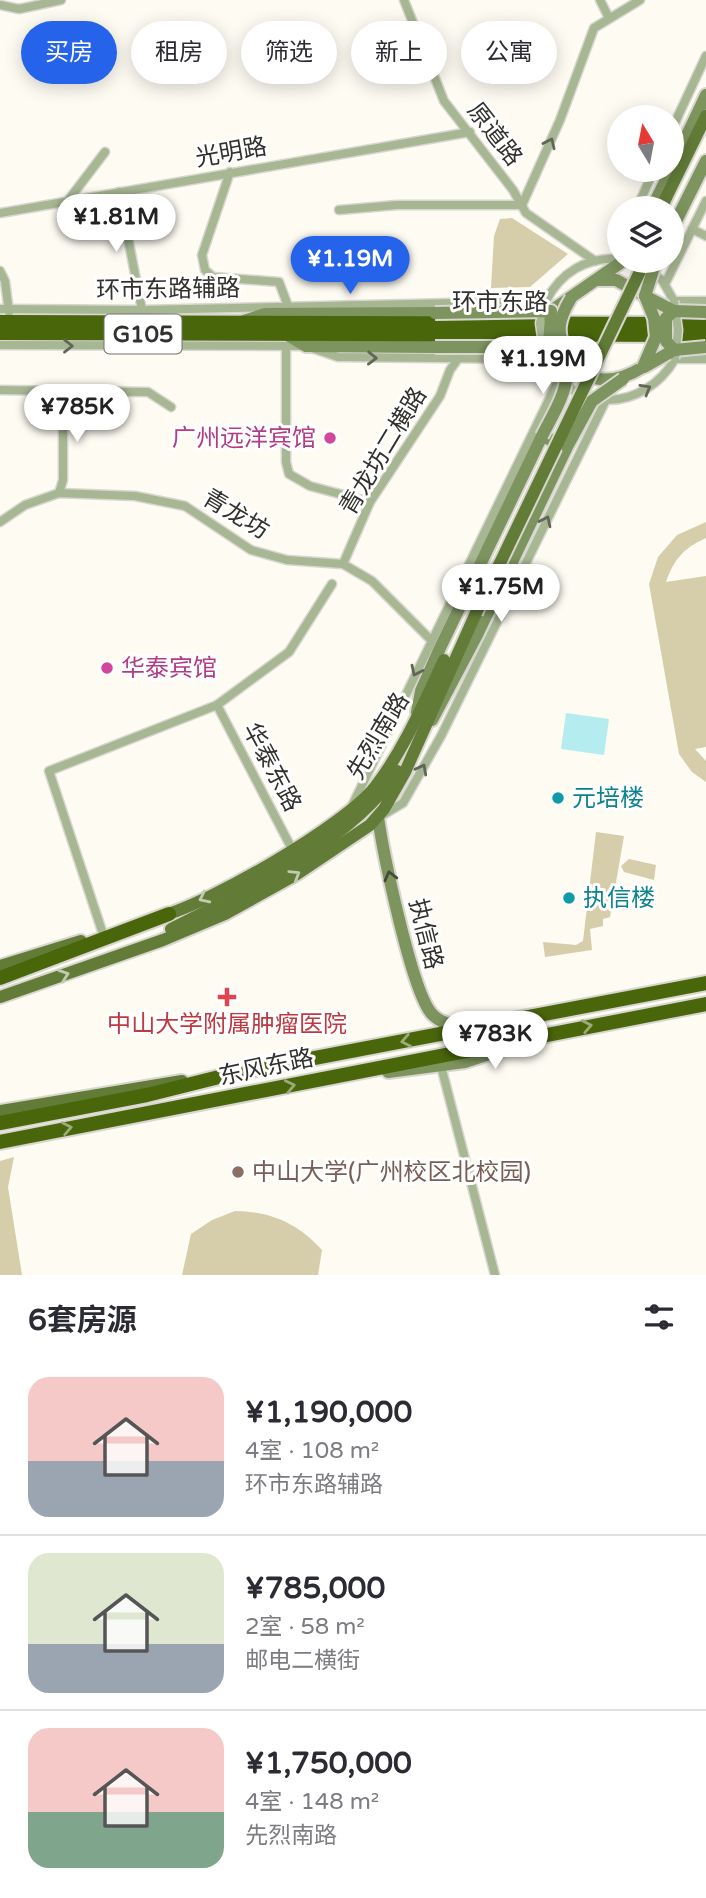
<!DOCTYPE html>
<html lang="zh">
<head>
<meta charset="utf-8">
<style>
  :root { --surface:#fff; --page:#f2f2f3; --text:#2b2b33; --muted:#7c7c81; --line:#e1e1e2; --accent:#2563eb }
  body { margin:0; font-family:"Varela Round","Noto Sans SC",sans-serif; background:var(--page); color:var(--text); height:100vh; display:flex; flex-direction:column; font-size:26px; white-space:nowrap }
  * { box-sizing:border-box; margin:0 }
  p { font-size:23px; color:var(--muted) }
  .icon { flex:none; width:38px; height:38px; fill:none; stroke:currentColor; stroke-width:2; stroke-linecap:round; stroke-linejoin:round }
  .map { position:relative; height:1275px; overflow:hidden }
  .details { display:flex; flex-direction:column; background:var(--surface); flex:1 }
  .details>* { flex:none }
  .hud { position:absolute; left:21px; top:21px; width:665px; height:63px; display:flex; gap:14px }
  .needle { width:46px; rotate:350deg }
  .controls { position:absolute; left:607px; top:105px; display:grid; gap:14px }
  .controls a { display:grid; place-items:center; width:77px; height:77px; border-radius:50%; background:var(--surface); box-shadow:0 4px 18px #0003; font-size:35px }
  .price { position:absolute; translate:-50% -60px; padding:0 16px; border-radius:24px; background:#fff; color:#222; font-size:23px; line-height:46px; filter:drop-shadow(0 2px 4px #0008) }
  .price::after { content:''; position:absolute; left:50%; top:42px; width:21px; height:16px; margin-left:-10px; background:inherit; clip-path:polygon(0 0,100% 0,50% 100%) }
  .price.on { background:var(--accent); color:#fff }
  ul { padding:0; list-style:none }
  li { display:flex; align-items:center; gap:21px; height:175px; padding:0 28px }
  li+li { border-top:2px solid var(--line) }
  li span { display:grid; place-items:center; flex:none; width:196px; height:140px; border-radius:21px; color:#555 }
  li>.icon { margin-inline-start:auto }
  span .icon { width:84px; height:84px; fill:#fffc; stroke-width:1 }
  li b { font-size:30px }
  h2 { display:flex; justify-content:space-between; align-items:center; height:84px; padding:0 28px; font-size:30px }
  .tag { padding:0 24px; border-radius:32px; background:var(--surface); box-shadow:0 4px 18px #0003; font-size:24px; line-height:63px }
  .tag.on { background:var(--accent); color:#fff }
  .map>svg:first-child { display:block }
</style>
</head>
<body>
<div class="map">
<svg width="706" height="1275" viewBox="0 0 706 1275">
  <rect width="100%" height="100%" fill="#fdfbf2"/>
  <!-- green -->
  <g fill="#d6cdaa">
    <polygon points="512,218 568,254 530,287 491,288 494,236 500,219"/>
    <path d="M706 522V538C684 548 674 559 666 582L706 576V747L695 749 706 761V782L692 772 679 754 649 584 658 557 677 535Z"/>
    <polygon points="596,832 624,836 610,917 603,919 603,926 590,929 592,950 545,957 543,942 576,945 583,941"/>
    <polygon points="629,859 656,865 654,880 624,872 621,866"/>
    <polygon points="14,1157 8,1187 22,1275 0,1275 0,1161"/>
    <path d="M235 1211C272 1212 297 1223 322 1250L318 1275H182L191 1234 212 1220Z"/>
  </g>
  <!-- water -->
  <polygon fill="#b5ecf0" points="566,713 609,719 604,755 561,749"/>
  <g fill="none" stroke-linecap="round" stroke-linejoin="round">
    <!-- street casing -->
    <g stroke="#d8d7cf" stroke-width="11">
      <g id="street">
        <polyline points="404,0 444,101 513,190 526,213 595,261"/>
        <polyline points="600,0 609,18"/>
        <polyline points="0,5 19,9 61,0"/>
        <polyline points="672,129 706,56"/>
        <polyline points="230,172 202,255 205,270 213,277 279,282 288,306 285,307"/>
        <polyline points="119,192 142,310"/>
        <polyline points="67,202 105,152"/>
        <polyline points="522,205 560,120 594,28 640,0"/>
        <polyline points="637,208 654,170"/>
        <polyline points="339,210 397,205 522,205"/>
        <polyline points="0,213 470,132"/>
        <polyline points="692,229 706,236"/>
        <polyline points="629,261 662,280 674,301 706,301"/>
        <polyline points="0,271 5,281 9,312"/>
        <polyline points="665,284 706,201"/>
        <path d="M0 309 142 310 546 301C560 273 587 256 620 259"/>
        <path d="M0 345 306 346 338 357 545 359C574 416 645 411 675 359H706"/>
        <polyline points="286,346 286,462 289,474 310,486 370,502"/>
        <polyline points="0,390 148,392 171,407"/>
        <polyline points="59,493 63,480 63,390"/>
        <polyline points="0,522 25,505 59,493 135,496 185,506 251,550 287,560 343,564 372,581 431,640"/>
        <polyline points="343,564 370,502 440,396 450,370 458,359"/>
        <polyline points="217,705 292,849"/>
        <polyline points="351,808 559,379"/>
        <polyline points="381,816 403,803 441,736 606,400"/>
        <polyline points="103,934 49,771 217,705 289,652 332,584"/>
        <polyline points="441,1066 495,1275"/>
      </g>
    </g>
    <!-- secondary casing -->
    <g stroke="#d8d7cf" stroke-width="16">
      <g id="secondary">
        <polyline points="672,167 706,95"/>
        <polyline points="652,208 671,170"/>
        <polyline points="672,229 706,161"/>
        <polyline points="598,280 616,280 645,296"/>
        <polyline points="551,311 623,261"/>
        <polyline points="244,321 265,314 435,313"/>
        <polyline points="286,334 306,346 435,347"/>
        <path d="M565 358C589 385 614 385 643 367"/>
        <polyline points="417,712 421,691 440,648 542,436 567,447 477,635 432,720"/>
        <path d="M378 817C383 852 412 993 432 1014 441 1024 453 1025 466 1027"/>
        <polyline points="388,1072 465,1062 513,1046"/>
      </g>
    </g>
    <!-- primary casing -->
    <g stroke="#d8d7cf" stroke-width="16">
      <g id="primary">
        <polyline points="661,208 706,116"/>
        <path d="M162 916C212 902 344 826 375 787 404 750 424 702 444 660"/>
        <path d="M171 929C241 894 357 838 397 771"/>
        <polyline points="0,966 81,941"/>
        <polyline points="0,997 163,940 225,914 297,874 370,825 384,809 405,772 476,613"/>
        <polyline points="0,1111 182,1081"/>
      </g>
    </g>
    <!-- highway casing -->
    <g stroke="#d8d7cf" stroke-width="18">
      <g id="highway">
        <polyline points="0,322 706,324"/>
        <polyline points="0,333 706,335"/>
        <polyline points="0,978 169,914"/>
        <polyline points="0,1123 147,1095 231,1074 706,983"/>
        <polyline points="0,1142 706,1004"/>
      </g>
    </g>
    <!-- street -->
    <use href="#street" stroke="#a7b693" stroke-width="8"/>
    <!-- secondary -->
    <use href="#secondary" stroke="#7e945f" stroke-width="12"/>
    <!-- primary -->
    <use href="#primary" stroke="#627c38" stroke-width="12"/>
    <!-- highway -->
    <use href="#highway" stroke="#4a660b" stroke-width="14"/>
    <!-- street-bridge casing -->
    <g stroke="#d8d7cf" stroke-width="11" stroke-linecap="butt">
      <g id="street-bridge">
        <polyline points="674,301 678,330 675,359"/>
        <polyline points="545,359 540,323 546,301"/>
      </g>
    </g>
    <!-- secondary-bridge casing -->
    <g stroke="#d8d7cf" stroke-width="16" stroke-linecap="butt">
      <g id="secondary-bridge">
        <polyline points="645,296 674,311 706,312"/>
        <polyline points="674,311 666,318 666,341 674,350"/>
        <polyline points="435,313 551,311 549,348"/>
        <polyline points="435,347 528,347 557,351"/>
        <polyline points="643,367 656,337 654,318 645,296 656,261"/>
        <polyline points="644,367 674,350 706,347"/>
        <path d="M542 436C552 416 566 395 567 373 567 338 548 337 571 298"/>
        <polyline points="567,447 592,401 623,379"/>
      </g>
    </g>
    <!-- primary-bridge casing -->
    <g stroke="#d8d7cf" stroke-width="16" stroke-linecap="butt">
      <polyline id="primary-bridge" points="476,613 645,261"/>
    </g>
    <!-- street-bridge -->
    <use href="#street-bridge" stroke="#a7b693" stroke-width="8"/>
    <!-- secondary-bridge -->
    <use href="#secondary-bridge" stroke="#7e945f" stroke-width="12"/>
    <!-- primary-bridge -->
    <use href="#primary-bridge" stroke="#627c38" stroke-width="12"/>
  </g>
  <!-- one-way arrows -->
  <defs><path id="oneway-chevron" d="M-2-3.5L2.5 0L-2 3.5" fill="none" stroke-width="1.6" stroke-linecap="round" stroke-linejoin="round" transform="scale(1.75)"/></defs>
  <g stroke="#616656">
    <use href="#oneway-chevron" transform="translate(550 143) rotate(-65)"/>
    <use href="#oneway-chevron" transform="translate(68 346)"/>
    <use href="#oneway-chevron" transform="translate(372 358) rotate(1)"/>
    <use href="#oneway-chevron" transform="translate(646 389) rotate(-30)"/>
    <use href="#oneway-chevron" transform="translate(546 521) rotate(-64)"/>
    <use href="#oneway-chevron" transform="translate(416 671) rotate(116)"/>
    <use href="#oneway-chevron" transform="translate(422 769) rotate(-62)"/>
  </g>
  <g stroke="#c0cbaf">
    <use href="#oneway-chevron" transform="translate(295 875) rotate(-32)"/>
    <use href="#oneway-chevron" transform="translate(204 898) rotate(154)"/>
    <use href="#oneway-chevron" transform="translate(64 975) rotate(-19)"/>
  </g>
  <use stroke="#454a3a" href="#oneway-chevron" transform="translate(390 876) rotate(-104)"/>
  <g stroke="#9bab79">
    <use href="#oneway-chevron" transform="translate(587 1026) rotate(-11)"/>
    <use href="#oneway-chevron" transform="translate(406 1041) rotate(169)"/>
    <use href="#oneway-chevron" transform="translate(290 1086) rotate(-12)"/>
    <use href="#oneway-chevron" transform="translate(67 1128) rotate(-11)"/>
  </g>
  <!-- markers -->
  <g fill="#d1479c" stroke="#fff" stroke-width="2.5">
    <circle cx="330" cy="438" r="7"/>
    <circle cx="107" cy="668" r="7"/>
  </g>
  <g fill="#0f9aa8" stroke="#fff" stroke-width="2.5">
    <circle cx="558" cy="798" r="7"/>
    <circle cx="569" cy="898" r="7"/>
  </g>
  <path fill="#e0444e" stroke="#fff" stroke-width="2.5" d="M223.5 986.5h7v7h7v7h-7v7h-7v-7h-7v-7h7z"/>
  <circle fill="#8d6e63" stroke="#fff" stroke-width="2.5" cx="238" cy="1172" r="7"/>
  <g text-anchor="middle" stroke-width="6" stroke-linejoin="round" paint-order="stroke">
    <!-- shield labels -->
    <rect fill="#fff" stroke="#706f6c" stroke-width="2" x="104.5" y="314.5" width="77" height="39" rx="5"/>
    <g font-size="23" font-weight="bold" fill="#32312d">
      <text x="143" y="342">G105</text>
    </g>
    <!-- street labels -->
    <g font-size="24" fill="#32312d" stroke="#fff">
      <text transform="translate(495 134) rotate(52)" y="8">原道路</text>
      <text transform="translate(231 152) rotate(-10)" y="8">光明路</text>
      <text transform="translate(168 289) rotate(-1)" y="8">环市东路辅路</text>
      <text x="500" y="310">环市东路</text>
      <text transform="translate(383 451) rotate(-59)" y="8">青龙坊二横路</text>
      <text transform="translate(236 514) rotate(31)" y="8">青龙坊</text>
      <text transform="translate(378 736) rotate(-59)" y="8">先烈南路</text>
      <text transform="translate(272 767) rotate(62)" y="8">华泰东路</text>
      <text transform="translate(426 934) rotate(76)" y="8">执信路</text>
      <text transform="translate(266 1067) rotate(-12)" y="8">东风东路</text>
    </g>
    <!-- hotel labels -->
    <g font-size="24" fill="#b23c85" stroke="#fff" text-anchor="end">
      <text x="316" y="446">广州远洋宾馆</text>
      <text x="121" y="676" text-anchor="start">华泰宾馆</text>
    </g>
    <!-- culture labels -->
    <g font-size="24" fill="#0d838f" stroke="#fff" text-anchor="start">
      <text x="572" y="806">元培楼</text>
      <text x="583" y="906">执信楼</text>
    </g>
    <!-- health labels -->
    <g font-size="24" fill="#be3a42" stroke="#fff">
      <text x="227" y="1032">中山大学附属肿瘤医院</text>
    </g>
    <!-- education labels -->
    <g font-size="24" fill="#785e54" stroke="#fff" text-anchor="start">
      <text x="252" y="1180">中山大学(广州校区北校园)</text>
    </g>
  </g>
</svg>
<div class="controls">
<a><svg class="needle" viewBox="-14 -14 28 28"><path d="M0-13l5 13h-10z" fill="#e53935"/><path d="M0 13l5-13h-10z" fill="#7c7c81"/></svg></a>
<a><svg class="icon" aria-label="layers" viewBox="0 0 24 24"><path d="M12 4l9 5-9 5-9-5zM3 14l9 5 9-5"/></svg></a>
</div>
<b class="price" style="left:116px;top:254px">¥1.81M</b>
<b class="price on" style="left:350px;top:296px">¥1.19M</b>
<b class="price" style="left:543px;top:396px">¥1.19M</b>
<b class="price" style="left:77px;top:444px">¥785K</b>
<b class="price" style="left:501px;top:624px">¥1.75M</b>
<b class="price" style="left:495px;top:1071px">¥783K</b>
<div class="hud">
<a class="tag on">买房</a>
<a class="tag">租房</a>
<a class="tag">筛选</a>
<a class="tag">新上</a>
<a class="tag">公寓</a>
</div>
</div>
<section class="details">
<h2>6套房源<svg class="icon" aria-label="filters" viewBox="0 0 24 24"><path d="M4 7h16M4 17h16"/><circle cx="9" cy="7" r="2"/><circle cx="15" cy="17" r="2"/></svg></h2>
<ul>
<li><span style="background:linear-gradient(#f6c9c9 60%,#9aa5b1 0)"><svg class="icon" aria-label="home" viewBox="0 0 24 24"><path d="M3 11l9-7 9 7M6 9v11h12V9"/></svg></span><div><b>¥1,190,000</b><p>4室 · 108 m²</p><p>环市东路辅路</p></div></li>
<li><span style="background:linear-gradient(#dfe7d0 65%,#9aa5b1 0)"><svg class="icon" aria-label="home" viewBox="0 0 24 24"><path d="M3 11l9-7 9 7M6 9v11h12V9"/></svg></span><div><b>¥785,000</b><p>2室 · 58 m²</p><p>邮电二横街</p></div></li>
<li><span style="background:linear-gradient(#f6c9c9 60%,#7fa58c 0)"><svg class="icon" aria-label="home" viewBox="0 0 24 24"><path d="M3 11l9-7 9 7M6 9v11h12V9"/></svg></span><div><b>¥1,750,000</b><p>4室 · 148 m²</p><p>先烈南路</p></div></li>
</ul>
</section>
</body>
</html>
